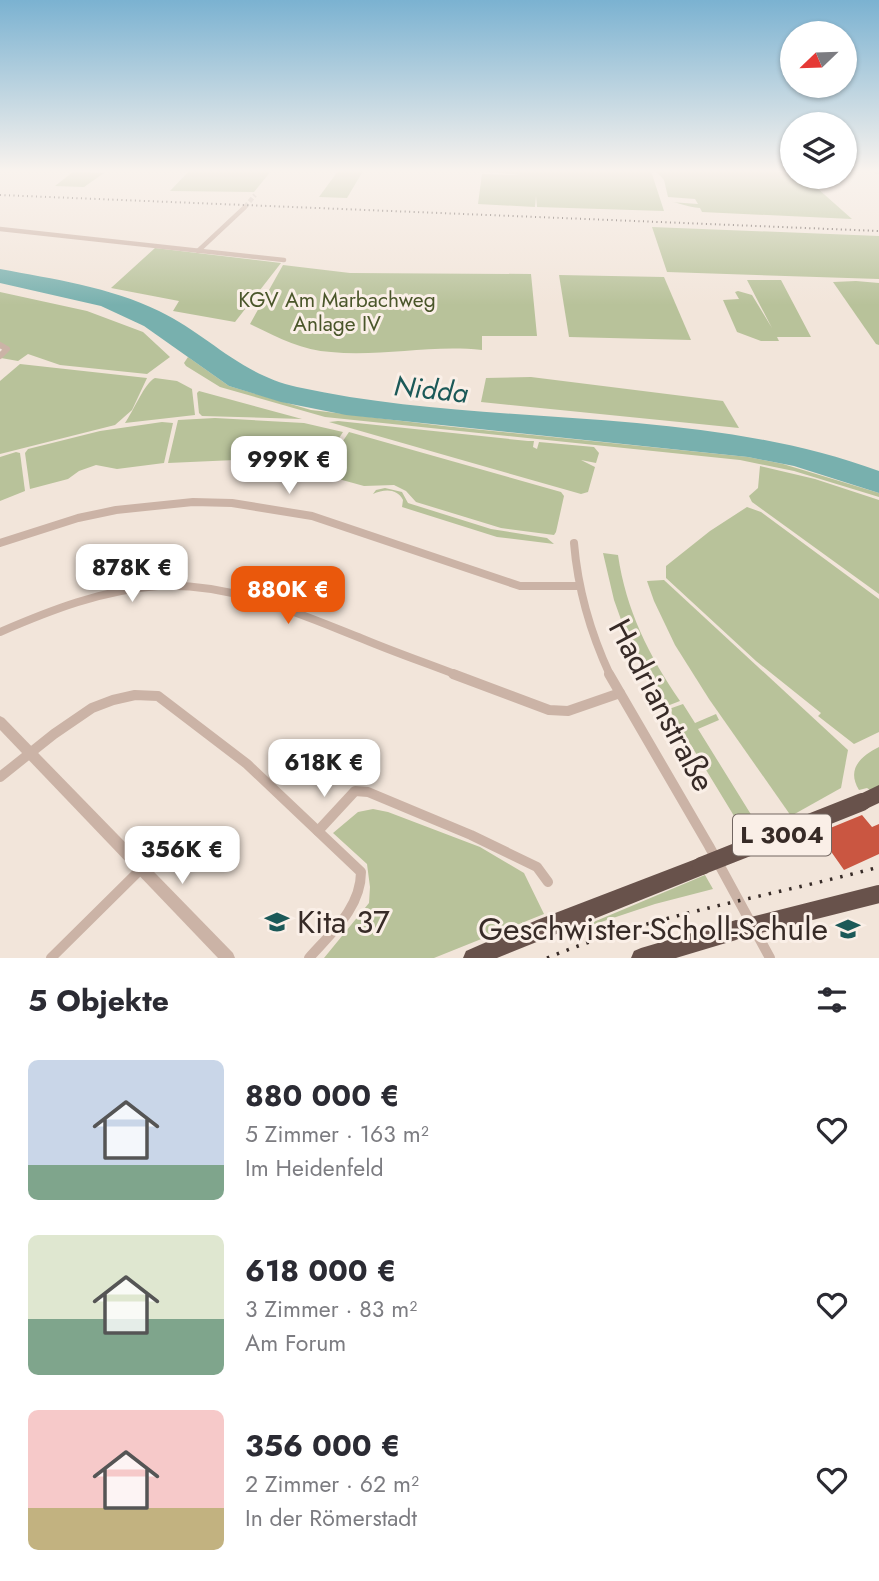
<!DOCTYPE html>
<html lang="de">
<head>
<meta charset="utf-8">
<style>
  :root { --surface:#fff; --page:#f7f7f7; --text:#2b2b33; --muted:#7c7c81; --accent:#ea580c }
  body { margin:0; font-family:Jost,sans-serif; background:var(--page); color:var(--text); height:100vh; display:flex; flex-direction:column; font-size:26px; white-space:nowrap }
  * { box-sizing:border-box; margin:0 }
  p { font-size:23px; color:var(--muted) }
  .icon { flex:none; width:38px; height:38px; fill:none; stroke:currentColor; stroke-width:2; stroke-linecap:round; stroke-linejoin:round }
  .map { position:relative; height:958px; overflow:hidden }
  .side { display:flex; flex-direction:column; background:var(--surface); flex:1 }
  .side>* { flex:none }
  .needle { width:46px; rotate:247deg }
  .buttons { position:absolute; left:780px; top:21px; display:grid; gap:14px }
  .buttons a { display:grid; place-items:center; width:77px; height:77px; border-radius:50%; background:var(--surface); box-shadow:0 2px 5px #0004; font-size:35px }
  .price { position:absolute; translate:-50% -60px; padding:0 16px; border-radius:14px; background:#fff; color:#222; font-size:23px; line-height:46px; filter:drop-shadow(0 2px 4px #0008) }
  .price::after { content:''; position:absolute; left:50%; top:42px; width:21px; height:16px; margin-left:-10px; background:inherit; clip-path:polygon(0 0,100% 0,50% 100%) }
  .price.selected { background:var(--accent); color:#fff }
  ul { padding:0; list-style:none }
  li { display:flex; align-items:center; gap:21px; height:175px; padding:0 28px }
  li span { display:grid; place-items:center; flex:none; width:196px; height:140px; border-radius:10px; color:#555 }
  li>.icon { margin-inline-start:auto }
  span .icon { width:84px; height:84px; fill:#fffc; stroke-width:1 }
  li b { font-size:30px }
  h2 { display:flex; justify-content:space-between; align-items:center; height:84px; padding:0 28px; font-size:30px }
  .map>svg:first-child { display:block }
</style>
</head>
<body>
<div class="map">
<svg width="879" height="958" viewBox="0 0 879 958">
  <rect width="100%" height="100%" fill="#f2e5da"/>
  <!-- green -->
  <g fill="#b8c29a">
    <polygon points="74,171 104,173 84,187 55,186"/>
    <polygon points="189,171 271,171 254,192 170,191"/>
    <polygon points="338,171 363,171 347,198 319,197"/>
    <polygon points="478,171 651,171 664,211 537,207 536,196 535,207 478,204 482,174 522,175"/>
    <path d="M656 171H779L817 188 852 219 702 212 700 208C687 207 678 202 670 202L698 204 695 199 668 197 664 180Z"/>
    <polygon points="652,227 879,236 879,279 667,272"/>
    <polygon points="155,248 281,263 235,322 173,311 179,301 111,288"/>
    <path d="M283 265 350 273 531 274 537 336H482V350C432 344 381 357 331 352 301 350 277 337 250 324Z"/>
    <polygon points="559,275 664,277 691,340 569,337"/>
    <polygon points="747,280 781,280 811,337 777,337 779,341 761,341 737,332 723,300 739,299 735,292 738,291 752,295 772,328"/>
    <polygon points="856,281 879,283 879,345 876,344 833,282"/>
    <polygon points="0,292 87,311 143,332 170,357 147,374 60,365 28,354 18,361 1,358 8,349 0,344"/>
    <polygon points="188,357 229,386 311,410 444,426 748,457 783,464 879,493 879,497 794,471 740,460 325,417 220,387 186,366 184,363"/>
    <polygon points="20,364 147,378 132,410 115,425 0,454 0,381"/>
    <polygon points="531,377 723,401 739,428 481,402 486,378"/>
    <path d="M155 378 177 381 192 389 195 415 125 423C133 412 145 382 155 378Z"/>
    <polygon points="199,391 302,419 202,416 199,413 197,393"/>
    <polygon points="215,418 304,423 343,432 317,472 277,466 261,455 235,460 168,463 178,420"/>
    <polygon points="338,421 528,441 534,441 533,447 537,449 539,442 594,447 599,453 596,463 581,460 595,467 588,492 581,494 329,422"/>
    <polygon points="162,422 173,423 164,463 117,469 96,465 79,471 68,479 30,489 25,453 28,449 100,431"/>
    <polygon points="349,432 561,492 564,496 556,532 554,535 501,528 416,502 406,491 394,485 364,486 324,475 322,472"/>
    <polygon points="16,452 20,453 25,491 0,501 0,457"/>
    <polygon points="760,466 815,479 879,500 879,594 752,502 749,496 758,488"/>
    <path d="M385 488 402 492 408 503 491 529 547 538 554 544 497 537 402 507 403 500C397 488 384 489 373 494L376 490Z"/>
    <polygon points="747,507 761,512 879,599 879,732 854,744 818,716 821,713 756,661 666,578 666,566 710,531"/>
    <path d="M603 553 618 555C626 610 649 656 680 701L667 706 624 628 614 600Z"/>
    <polygon points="664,580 848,750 841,788 791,816 709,699 675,645 654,601 647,581"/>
    <polygon points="683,704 695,723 716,714 719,720 698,729 760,829 757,831 748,818 739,822 745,834 669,709"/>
    <path d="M879 747V786L870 790 867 788 859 790C846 769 861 756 879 747Z"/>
    <polygon points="373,809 388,812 480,847 524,873 544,914 434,958 324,958 369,903 370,887 367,864 333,833 358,812"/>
    <polygon points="705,875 713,889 655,904 565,934"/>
  </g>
  <!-- water -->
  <path fill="#78b0ae" d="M0 269C53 279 110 287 159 311 209 335 239 374 297 387 489 429 693 403 879 471V493L794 466 748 457 346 415 281 402 229 386 144 326 101 306 0 283Z"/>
  <!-- building -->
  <polygon fill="#ca5641" points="862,815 872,827 879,824 879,854 844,870 818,833"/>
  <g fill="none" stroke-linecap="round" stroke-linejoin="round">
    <!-- minor-tunnel -->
    <polyline stroke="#cdc0b6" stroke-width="4.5" stroke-dasharray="4.5 2.5" stroke-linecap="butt" points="245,207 255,195"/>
    <!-- minor-far3 -->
    <g stroke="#cbb3a6" stroke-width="4.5">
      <polyline points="875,171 879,172"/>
      <polyline points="0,229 284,260"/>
      <polyline points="198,251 245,207"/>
    </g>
    <!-- minor-far2 -->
    <polyline stroke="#cbb3a6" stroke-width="6" points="0,345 7,349 0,356"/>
    <!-- minor-far1 -->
    <g stroke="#cbb3a6" stroke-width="8">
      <polyline points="0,543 78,518 116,510 193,502 232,503 312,516 520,586 577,586"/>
      <path d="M574 543C578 591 590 632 610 675"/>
      <path d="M0 632C51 610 102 590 158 586 230 582 297 613 363 639 394 652 426 663 457 675"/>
    </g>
    <!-- minor -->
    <g stroke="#cbb3a6" stroke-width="10">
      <polyline points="453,674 549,710 568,711 620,693"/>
      <polyline points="609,674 709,846 770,958"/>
      <path d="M0 777 54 734 92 708 113 700 135 695 158 696 247 764 361 872C361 908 331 933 309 958"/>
      <polyline points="318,831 355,791 368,792 471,835 537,867 548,882"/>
      <polyline points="51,958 141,869"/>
    </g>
    <!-- tertiary -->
    <polygon fill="#cbb3a6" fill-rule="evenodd" points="0,716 4,718 233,953 235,958 218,958 0,730"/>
    <!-- trunk -->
    <g fill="#68524b" fill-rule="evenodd">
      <polygon points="879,785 879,803 862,811 856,808 853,802 856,796"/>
      <polygon points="701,857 708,859 710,866 708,873 497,958 463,958 466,951 537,920"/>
      <polygon points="736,920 743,923 746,930 743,937 736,940 676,958 631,958 634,951 641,948"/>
    </g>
    <!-- rail-far1 -->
    <polyline stroke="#372b27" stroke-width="2" stroke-dasharray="1 3.5" stroke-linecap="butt" points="0,195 879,231"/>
    <!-- rail -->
    <path stroke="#372b27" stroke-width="3.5" stroke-dasharray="2.5 8" stroke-linecap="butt" d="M547 958C654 914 768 897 879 867"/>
    <!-- trunk-bridge -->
    <g stroke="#68524b" stroke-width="18">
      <polyline points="701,866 862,802"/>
      <polyline points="736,930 879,894"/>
    </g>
  </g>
  <!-- sky -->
  <linearGradient id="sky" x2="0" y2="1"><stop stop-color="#7bb2d1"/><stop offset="0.56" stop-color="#f9f3ee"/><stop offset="1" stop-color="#f9f3ee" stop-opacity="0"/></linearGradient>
  <rect width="879" height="305" fill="url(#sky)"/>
  <!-- icons -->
  <defs>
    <g id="school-bare" transform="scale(1.89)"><path d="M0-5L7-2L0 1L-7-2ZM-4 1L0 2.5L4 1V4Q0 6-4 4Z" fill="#1b5958" stroke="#faefe7" stroke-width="2.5" paint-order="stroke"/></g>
  </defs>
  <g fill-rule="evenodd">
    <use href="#school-bare" x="277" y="922"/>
    <use href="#school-bare" x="848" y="929"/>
  </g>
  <g text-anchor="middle" stroke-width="6" stroke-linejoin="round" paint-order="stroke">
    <!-- far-park labels -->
    <g font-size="21" fill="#4a562a" stroke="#faefe7">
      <text x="337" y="307">KGV Am Marbachweg<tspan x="337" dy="24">Anlage IV</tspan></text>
    </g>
    <!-- shield labels -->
    <rect fill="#faefe7" stroke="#726661" stroke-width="2" x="733" y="814.5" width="98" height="41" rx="5"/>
    <g font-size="24" font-weight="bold" fill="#372b27">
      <text x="782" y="843">L 3004</text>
    </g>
    <!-- water labels -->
    <g font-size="28" font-style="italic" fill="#1b5958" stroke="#faefe7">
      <text transform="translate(431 389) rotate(6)" y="10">Nidda</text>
    </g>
    <!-- near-street labels -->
    <g font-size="32" fill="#372b27" stroke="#faefe7">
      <text transform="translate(662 705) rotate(62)" y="11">Hadrianstraße</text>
    </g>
    <!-- near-poi labels -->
    <g font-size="32" fill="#372b27" stroke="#faefe7" text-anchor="start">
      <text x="297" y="933">Kita 37</text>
      <text x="828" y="940" text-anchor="end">Geschwister-Scholl-Schule</text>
    </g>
  </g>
</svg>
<div class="buttons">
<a><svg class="needle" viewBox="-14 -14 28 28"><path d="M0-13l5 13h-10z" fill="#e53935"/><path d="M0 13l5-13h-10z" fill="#7c7c81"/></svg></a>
<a><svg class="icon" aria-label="layers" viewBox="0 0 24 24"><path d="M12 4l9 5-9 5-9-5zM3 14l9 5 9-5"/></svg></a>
</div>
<b class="price" style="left:289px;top:496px">999K €</b>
<b class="price" style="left:132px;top:604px">878K €</b>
<b class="price selected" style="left:288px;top:626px">880K €</b>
<b class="price" style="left:324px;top:799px">618K €</b>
<b class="price" style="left:182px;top:886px">356K €</b>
</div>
<section class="side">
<h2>5 Objekte<svg class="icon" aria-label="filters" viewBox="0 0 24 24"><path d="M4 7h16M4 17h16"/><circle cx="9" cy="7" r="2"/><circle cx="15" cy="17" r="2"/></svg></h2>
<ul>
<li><span style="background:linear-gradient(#c9d6e8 75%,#7fa58c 0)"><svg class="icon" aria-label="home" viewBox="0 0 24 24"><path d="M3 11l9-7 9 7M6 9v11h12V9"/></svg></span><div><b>880 000 €</b><p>5 Zimmer · 163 m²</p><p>Im Heidenfeld</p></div><svg class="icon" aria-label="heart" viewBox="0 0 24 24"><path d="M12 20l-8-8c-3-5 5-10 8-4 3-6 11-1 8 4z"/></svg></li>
<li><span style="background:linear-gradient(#dfe7d0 60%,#7fa58c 0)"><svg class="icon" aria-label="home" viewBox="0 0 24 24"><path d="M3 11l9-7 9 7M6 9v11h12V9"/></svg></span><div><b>618 000 €</b><p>3 Zimmer · 83 m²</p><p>Am Forum</p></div><svg class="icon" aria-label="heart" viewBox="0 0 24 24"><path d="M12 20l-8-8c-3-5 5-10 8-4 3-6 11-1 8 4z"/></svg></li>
<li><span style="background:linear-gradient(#f6c9c9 70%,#c2b280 0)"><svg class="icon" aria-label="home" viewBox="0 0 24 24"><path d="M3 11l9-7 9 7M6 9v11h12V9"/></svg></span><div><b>356 000 €</b><p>2 Zimmer · 62 m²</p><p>In der Römerstadt</p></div><svg class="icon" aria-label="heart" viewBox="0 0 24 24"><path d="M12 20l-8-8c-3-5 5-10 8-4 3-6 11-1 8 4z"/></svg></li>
</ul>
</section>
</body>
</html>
